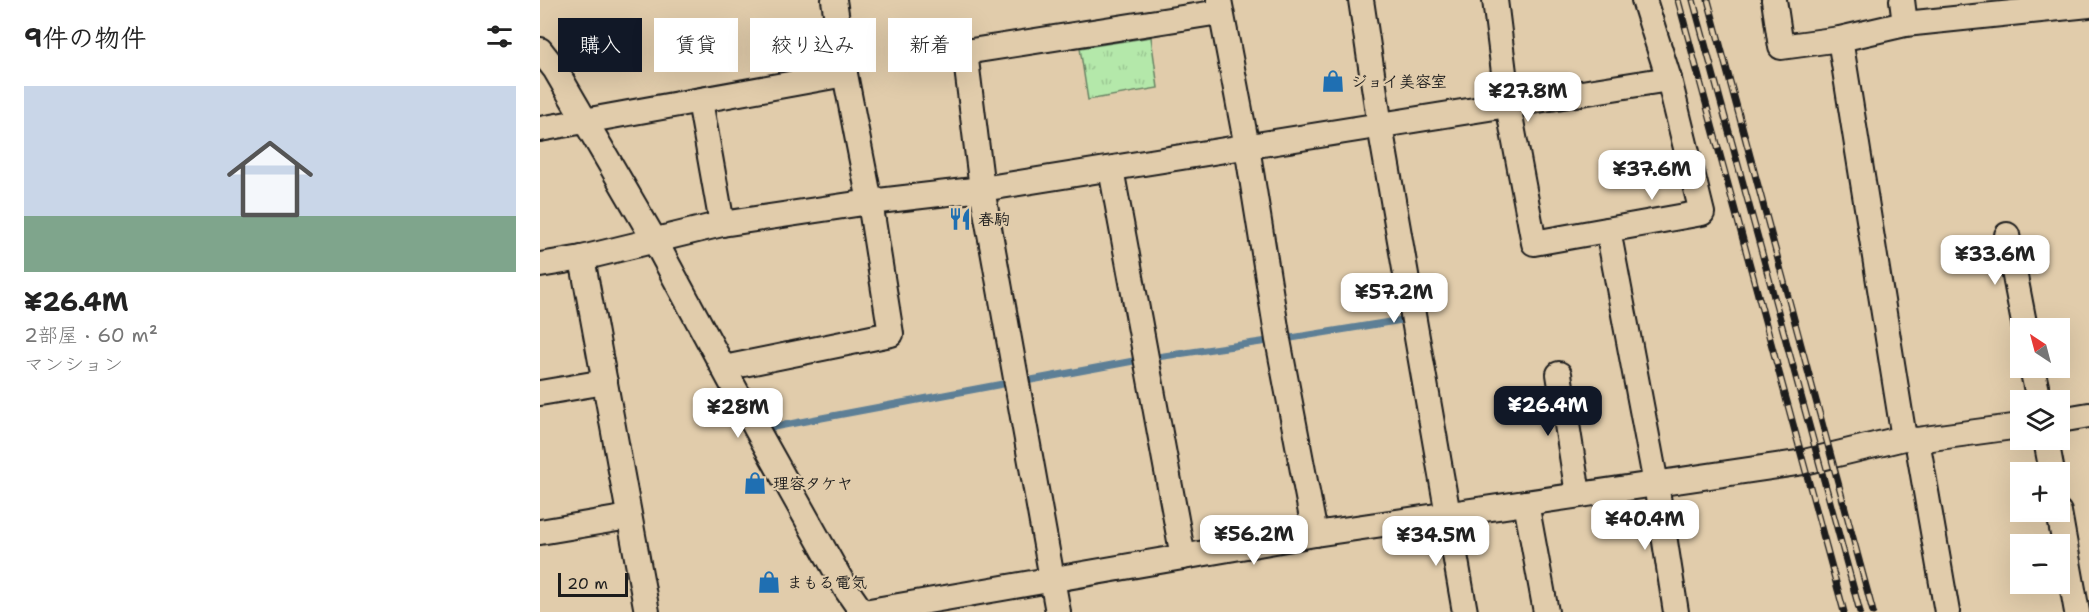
<!DOCTYPE html>
<html lang="ja">
<head>
<meta charset="utf-8">
<style>
  :root { --surface:#fff; --page:#f2f2f2; --text:#222; --muted:#767676; --line:#e0e0e0; --accent:#111827 }
  body { margin:0; font-family:"Shantell Sans","Klee One",sans-serif; background:var(--page); color:var(--text); height:100vh; display:flex; flex-direction:column; font-size:22px; white-space:nowrap }
  * { box-sizing:border-box; margin:0 }
  p { font-size:20px; color:var(--muted) }
  .icon { flex:none; width:33px; height:33px; fill:none; stroke:currentColor; stroke-width:2; stroke-linecap:round; stroke-linejoin:round }
  .map { position:relative; flex:1; overflow:hidden }
  .side { display:flex; flex-direction:column; background:var(--surface); width:540px }
  .side>* { flex:none }
  .top-card { position:absolute; left:18px; top:18px; width:570px; height:54px; display:flex; gap:12px }
  .needle { width:39px; rotate:324deg }
  .controls { position:absolute; left:1470px; top:318px; display:grid; gap:12px }
  .controls a { display:grid; place-items:center; width:60px; height:60px; border-radius:0px; background:var(--surface); box-shadow:0 6px 24px #0002; font-size:30px }
  .scale { position:absolute; left:18px; bottom:15px; width:70px; box-sizing:border-box; padding-left:6px; border:3px solid #1c1c1c; border-top:0; font-size:16px; line-height:21px; white-space:nowrap; color:#1c1c1c; -webkit-text-stroke:4px #e1ccab; paint-order:stroke }
  .price { position:absolute; translate:-50% -51px; padding:0 14px; border-radius:12px; background:#fff; color:#222; font-size:20px; line-height:39px; filter:drop-shadow(0 2px 3px #0008) }
  .price::after { content:''; position:absolute; left:50%; top:36px; width:18px; height:14px; margin-left:-9px; background:inherit; clip-path:polygon(0 0,100% 0,50% 100%) }
  .price.current { background:var(--accent); color:#fff }
  ul { padding:0; list-style:none }
  li { display:grid; align-content:center; gap:12px; height:318px; padding:0 24px }
  li+li { border-top:2px solid var(--line) }
  li span { display:grid; place-items:center; height:186px; border-radius:0px; color:#555 }
  li>.icon { margin-inline-start:auto }
  span .icon { width:108px; height:108px; fill:#fffc; stroke-width:1 }
  li b { font-size:26px }
  h2 { display:flex; justify-content:space-between; align-items:center; height:72px; padding:0 24px; font-size:26px }
  .chip { padding:0 21px; border-radius:0px; background:var(--surface); box-shadow:0 6px 24px #0002; font-size:21px; line-height:54px }
  .chip.current { background:var(--accent); color:#fff }
  main { display:flex; flex:1; min-height:0 }
  .map>svg:first-child { display:block }
</style>
</head>
<body>
<main>
<section class="side">
<h2>9件の物件<svg class="icon" aria-label="filters" viewBox="0 0 24 24"><path d="M4 7h16M4 17h16"/><circle cx="9" cy="7" r="2"/><circle cx="15" cy="17" r="2"/></svg></h2>
<ul>
<li><span style="background:linear-gradient(#c9d6e8 70%,#7fa58c 0)"><svg class="icon" aria-label="home" viewBox="0 0 24 24"><path d="M3 11l9-7 9 7M6 9v11h12V9"/></svg></span><div><b>¥26.4M</b><p>2部屋 · 60 m²</p><p>マンション</p></div></li>
</ul>
</section>
<div class="map">
<svg width="1549" height="612" viewBox="0 0 1549 612">
  <defs>
    <pattern id="park-tufts" width="24" height="20" patternUnits="userSpaceOnUse" patternTransform="scale(1.5)"><rect width="24" height="20" fill="#b4e8aa"/><path d="M3 7l-1-3M5 7V3M7 7l1-3M15 17l-1-3M17 17v-4M19 17l1-3" fill="none" stroke="#9ac692"/></pattern>
  </defs>
  <rect width="100%" height="100%" fill="#e1ccab"/>
  <filter id="ink" filterUnits="userSpaceOnUse"><feTurbulence type="fractalNoise" baseFrequency=".0167" numOctaves="2"/><feDisplacementMap in="SourceGraphic" scale="12" xChannelSelector="R" yChannelSelector="G"/><feConvolveMatrix kernelMatrix="1 2 1 2 8 2 1 2 1" color-interpolation-filters="sRGB"/></filter>
  <g filter="url(#ink)">
    <!-- park -->
    <polygon fill="url(#park-tufts)" stroke="#688263" stroke-width="1.5" points="611,37 618,88 548,100 540,48"/>
    <g fill="none" stroke-linecap="round" stroke-linejoin="round">
      <!-- stream -->
      <g stroke="#5d7f96" stroke-width="7">
        <polyline points="745,339 868,319"/>
        <polyline points="617,357 728,341"/>
        <polyline points="486,381 599,360"/>
        <polyline points="223,429 468,383"/>
      </g>
      <!-- minor casing -->
      <g stroke="#1c1c1c" stroke-width="28">
        <g id="minor">
          <polyline points="679,0 707,147 738,340 775,534"/>
          <polyline points="821,0 840,126 925,612"/>
          <polyline points="955,0 968,105 994,243 1162,213 1129,79 1104,0"/>
          <polyline points="1234,0 1241,47 1300,39 1365,24 1549,5"/>
          <polyline points="1362,0 1365,24"/>
          <polyline points="1300,39 1364,438"/>
          <polyline points="0,50 15,69 115,241 217,430 306,589 322,612"/>
          <polyline points="160,101 182,224"/>
          <polyline points="0,129 305,74"/>
          <polyline points="571,169 643,557"/>
          <polyline points="1068,230 1116,484 1136,612"/>
          <polyline points="1467,235 1485,328"/>
          <polyline points="42,258 107,612"/>
          <polyline points="0,265 42,258 182,224 330,202 442,189 1129,79"/>
          <polyline points="184,368 351,334 330,202 305,74 294,0"/>
          <polyline points="1492,368 1499,400"/>
          <polyline points="1019,374 1038,494"/>
          <polyline points="0,393 65,382"/>
          <polyline points="1520,420 1549,415"/>
          <polyline points="1377,440 1407,612"/>
          <polyline points="1506,440 1512,472"/>
          <polyline points="986,503 1006,612"/>
          <polyline points="1519,512 1537,612"/>
          <polyline points="0,532 89,517"/>
          <polyline points="324,612 775,534 1264,462 1364,438 1377,440 1480,426"/>
          <polyline points="518,612 442,189 425,52 680,12"/>
        </g>
      </g>
      <!-- minor -->
      <use href="#minor" stroke="#e1ccab" stroke-width="24"/>
      <!-- rail casing -->
      <g stroke="#1c1c1c" stroke-width="7">
        <g id="rail">
          <polyline points="1138,0 1304,612"/>
          <polyline points="1153,0 1320,612"/>
          <polyline points="1168,0 1333,612"/>
        </g>
      </g>
      <!-- rail -->
      <use href="#rail" stroke="#e1ccab" stroke-width="4.5" stroke-dasharray="14" stroke-linecap="butt"/>
    </g>
  </g>
  <!-- icons -->
  <defs>
    <g id="shop-bare" transform="scale(1.8)"><path d="M-5-2.5h2.3a2.7 3.5 0 0 1 5.4 0H5L5.5 6h-11ZM-1.5-2.5h3a1.5 2.3 0 0 0-3 0Z" fill="#1f6fb2" stroke="#e1ccab" stroke-width="2.5" paint-order="stroke"/></g>
    <g id="restaurant-bare" transform="scale(1.8)"><path d="M-5-6h1v4h1v-4h1v4h1v-4h1v5L-1.5 .5V6h-2V.5L-5-1ZM5-6V6H3V1.5H1.5Q1.5-4 5-6Z" fill="#1f6fb2" stroke="#e1ccab" stroke-width="2.5" paint-order="stroke"/></g>
  </defs>
  <g fill-rule="evenodd">
    <use href="#shop-bare" x="793" y="81"/>
    <use href="#restaurant-bare" x="420" y="219"/>
    <use href="#shop-bare" x="215" y="483"/>
    <use href="#shop-bare" x="229" y="582"/>
  </g>
  <g text-anchor="middle" stroke-width="4.5" stroke-linejoin="round" paint-order="stroke">
    <!-- poi labels -->
    <g font-size="16" font-weight="bold" fill="#1c1c1c" stroke="#e1ccab" text-anchor="start">
      <text x="811" y="87">ジョイ美容室</text>
      <text x="438" y="225">春駒</text>
      <text x="233" y="489">理容タケヤ</text>
      <text x="247" y="588">まもる電気</text>
    </g>
  </g>
</svg>
<div class="controls">
<a><svg class="needle" viewBox="-14 -14 28 28"><path d="M0-13l5 13h-10z" fill="#e53935"/><path d="M0 13l5-13h-10z" fill="#767676"/></svg></a>
<a><svg class="icon" aria-label="layers" viewBox="0 0 24 24"><path d="M12 4l9 5-9 5-9-5zM3 14l9 5 9-5"/></svg></a>
<a>+</a>
<a>−</a>
</div>
<div class="scale">20 m</div>
<b class="price" style="left:988px;top:123px">¥27.8M</b>
<b class="price" style="left:1112px;top:201px">¥37.6M</b>
<b class="price" style="left:1455px;top:286px">¥33.6M</b>
<b class="price" style="left:854px;top:324px">¥57.2M</b>
<b class="price current" style="left:1008px;top:437px">¥26.4M</b>
<b class="price" style="left:198px;top:439px">¥28M</b>
<b class="price" style="left:1105px;top:551px">¥40.4M</b>
<b class="price" style="left:714px;top:566px">¥56.2M</b>
<b class="price" style="left:896px;top:567px">¥34.5M</b>
<div class="top-card">
<a class="chip current">購入</a>
<a class="chip">賃貸</a>
<a class="chip">絞り込み</a>
<a class="chip">新着</a>
</div>
</div>
</main>
</body>
</html>
